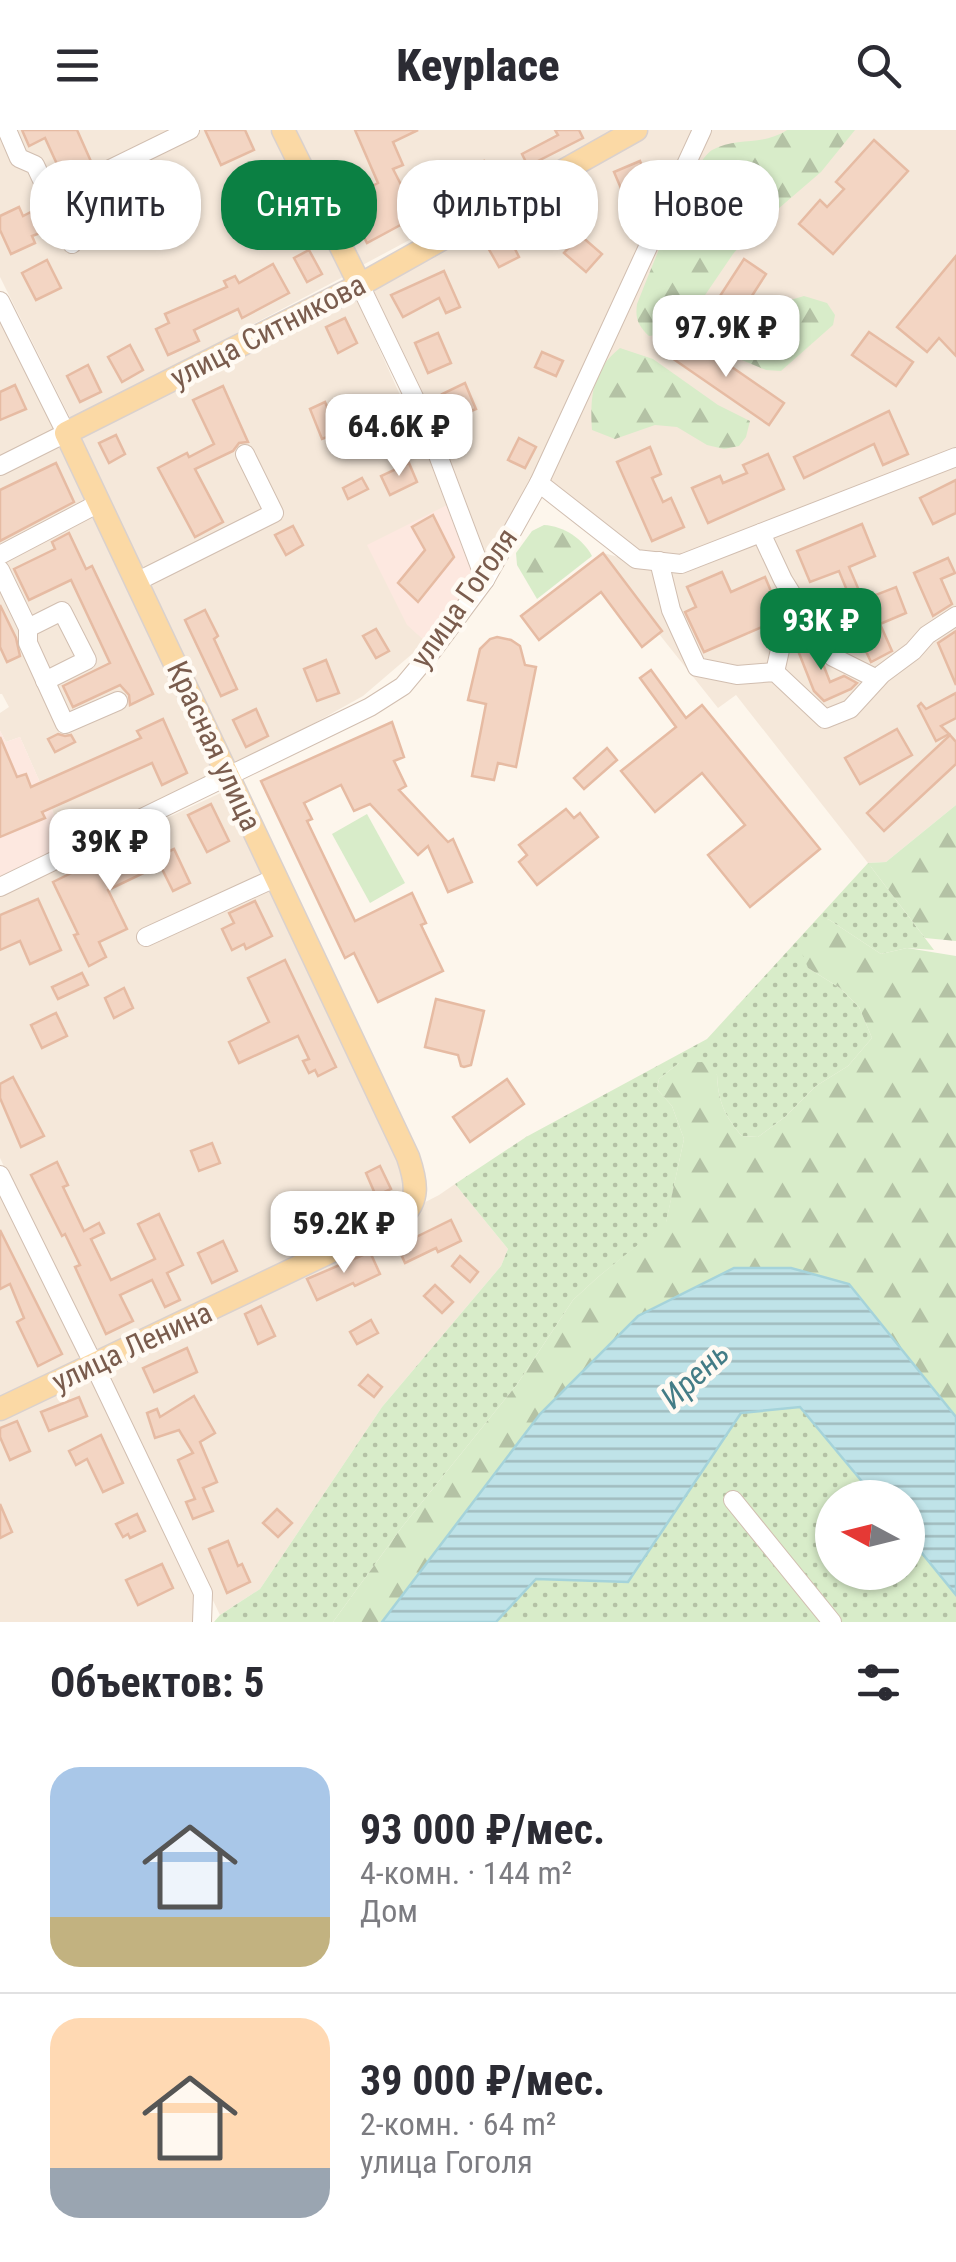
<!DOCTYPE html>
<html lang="ru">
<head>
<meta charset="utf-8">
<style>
  :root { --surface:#fff; --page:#f2f2f3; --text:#2b2b33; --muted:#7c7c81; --line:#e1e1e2; --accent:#0b8043 }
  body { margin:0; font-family:"Roboto Condensed",sans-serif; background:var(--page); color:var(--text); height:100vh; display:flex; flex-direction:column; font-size:38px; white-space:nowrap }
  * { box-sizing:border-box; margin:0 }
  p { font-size:32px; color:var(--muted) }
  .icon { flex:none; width:55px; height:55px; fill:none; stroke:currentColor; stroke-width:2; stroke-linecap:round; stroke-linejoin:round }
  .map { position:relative; height:1492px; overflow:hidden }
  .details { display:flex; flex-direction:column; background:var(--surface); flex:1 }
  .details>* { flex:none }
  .guide { position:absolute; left:30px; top:30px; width:898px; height:90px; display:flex; gap:20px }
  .needle { width:65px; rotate:277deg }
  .tools { position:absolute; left:815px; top:1350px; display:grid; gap:20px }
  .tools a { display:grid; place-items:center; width:110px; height:110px; border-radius:50%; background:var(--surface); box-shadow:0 2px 8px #0004; font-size:50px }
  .price { position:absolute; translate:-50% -85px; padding:0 22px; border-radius:20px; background:#fff; color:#222; font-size:32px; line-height:65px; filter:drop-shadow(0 2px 5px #0008) }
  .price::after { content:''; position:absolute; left:50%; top:60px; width:30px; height:22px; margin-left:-15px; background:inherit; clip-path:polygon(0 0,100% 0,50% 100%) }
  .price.active { background:var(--accent); color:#fff }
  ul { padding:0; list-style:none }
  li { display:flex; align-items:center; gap:30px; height:250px; padding:0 50px }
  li+li { border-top:2px solid var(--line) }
  li span { display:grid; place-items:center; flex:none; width:280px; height:200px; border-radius:30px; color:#555 }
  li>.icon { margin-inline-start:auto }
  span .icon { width:120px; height:120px; fill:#fffc; stroke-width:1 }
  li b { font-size:42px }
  h2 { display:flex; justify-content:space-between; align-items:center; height:120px; padding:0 50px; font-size:42px }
  .tag { padding:0 35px; border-radius:40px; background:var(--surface); box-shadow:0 2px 8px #0004; font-size:35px; line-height:90px }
  .tag.active { background:var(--accent); color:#fff }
  header { display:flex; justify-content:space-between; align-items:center; height:130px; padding:0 50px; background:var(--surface); font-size:45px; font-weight:800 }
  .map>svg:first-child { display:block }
</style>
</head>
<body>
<header><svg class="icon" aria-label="menu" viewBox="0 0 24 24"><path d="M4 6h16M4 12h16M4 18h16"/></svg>Keyplace<svg class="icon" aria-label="search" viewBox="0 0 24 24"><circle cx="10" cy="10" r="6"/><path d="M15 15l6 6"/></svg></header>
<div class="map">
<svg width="956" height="1492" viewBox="0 0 956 1492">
  <defs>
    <pattern id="grass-dots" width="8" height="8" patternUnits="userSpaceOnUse" patternTransform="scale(2.5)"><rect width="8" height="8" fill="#d8ecc9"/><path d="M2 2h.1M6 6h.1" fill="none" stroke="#b4c2a5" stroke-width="1.8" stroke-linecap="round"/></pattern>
    <pattern id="forest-firs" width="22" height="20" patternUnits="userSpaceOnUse" patternTransform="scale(2.5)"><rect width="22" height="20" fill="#d8ecc9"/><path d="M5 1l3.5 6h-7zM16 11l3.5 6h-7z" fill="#b4c2a5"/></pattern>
    <pattern id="water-rules" width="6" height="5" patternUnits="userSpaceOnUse" patternTransform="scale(2.5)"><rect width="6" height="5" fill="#bfe3e8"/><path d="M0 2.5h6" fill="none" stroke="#a0bbbe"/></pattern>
  </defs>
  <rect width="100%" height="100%" fill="#fdf6ec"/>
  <!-- residential -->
  <g fill="#f5e8da">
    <polygon points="0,0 270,0 343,147 71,290 0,147"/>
    <polygon points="289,0 615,0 357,138"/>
    <polygon points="649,0 697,0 486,442 365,159"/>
    <polygon points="710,0 956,0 956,322 680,431 638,424 545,351"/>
    <polygon points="355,165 449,374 407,494 426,512 363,566 232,639 71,305"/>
    <polygon points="0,184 56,298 0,327"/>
    <polygon points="63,308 222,646 71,723 20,607 6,612 0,601 0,583 9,577 2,564 0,564 0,341"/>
    <polygon points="956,330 956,675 886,732 868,733 736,565 718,578 659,504 662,500 603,423 634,431 679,437"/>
    <polygon points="229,659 401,1026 410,1062 395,1085 96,1228 0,1028 0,766"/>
    <polygon points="0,1051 90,1232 0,1273"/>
    <polygon points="455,1054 508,1119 501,1136 382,1277 260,1459 220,1485 102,1239 439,1065"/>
    <polygon points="95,1243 197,1464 197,1492 0,1492 0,1286"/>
  </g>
  <!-- commercial -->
  <g fill="#fde8e0">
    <polygon points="449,374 478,448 426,512 407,495 367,415"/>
    <polygon points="0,601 6,612 20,607 71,723 0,756"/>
  </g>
  <!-- grass -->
  <g fill="url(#grass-dots)">
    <path d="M868 733 934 820 907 818 881 824 828 789 808 838 840 858 859 877 872 908 848 936 816 956 785 987 758 1007 742 1006C725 987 718 971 717 945L679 933 659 949 657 959 672 976 684 1009 666 1093 598 1147 573 1170 518 1253 402 1397 333 1492H214L220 1485 260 1459 382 1277 501 1136 508 1119 455 1054 526 1007 707 909Z"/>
    <polygon points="801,1277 875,1367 832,1368 832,1442 908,1442 908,1406 956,1465 956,1492 496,1492 536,1449 628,1452 741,1283"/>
  </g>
  <!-- forest -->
  <g fill="url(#forest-firs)">
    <path d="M787 0H855L821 42 756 98 733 124 699 174 683 193 669 203 649 206C638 195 635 189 637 174 648 147 692 31 712 20 737 6 761 17 787 0Z"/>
    <polygon points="804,166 827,173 835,185 833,195 781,241 766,240 737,228 787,171"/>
    <path d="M620 218 653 229 718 275 750 291 746 307 739 316 724 319 707 315 677 297 655 295 615 309 592 300C590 266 592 240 620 218Z"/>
    <path d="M544 395C564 396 583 409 592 426L537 469 517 435 516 423 532 401Z"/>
    <polygon points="956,675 956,811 925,808 868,733 886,732"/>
    <path d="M828 789 881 824 907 818 956 826V1287L943 1270 734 1138 638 1186 540 1284 382 1492H333L402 1397 518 1253 573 1170 598 1147 666 1092 684 1009 672 976 657 959 659 949 679 933 702 932 717 945C718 971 725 987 742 1006L758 1007 785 987 816 956 848 936 872 908 859 877 840 858 808 838 802 823Z"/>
  </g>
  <!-- pitch -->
  <polygon fill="#d8ecc9" points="367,684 405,753 370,773 332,704"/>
  <!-- water -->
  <polygon fill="url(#water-rules)" stroke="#a5d3da" stroke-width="2.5" points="734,1138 791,1138 849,1154 956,1287 956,1465 908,1406 908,1368 875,1367 800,1277 741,1283 628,1452 536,1449 496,1492 382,1492 540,1284 638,1186"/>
  <!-- building -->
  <g fill="#f3d5c3" stroke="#e6bba3" stroke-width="2.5">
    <polygon points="22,0 77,0 93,36 92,47 102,54 108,69 164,41 175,64 92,104 86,90 83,91 45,8 29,16"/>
    <polygon points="205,0 245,0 254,20 221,35"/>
    <polygon points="355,0 418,0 393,12 403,35 393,39 417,86 367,113 345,70 378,53"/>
    <polygon points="555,0 579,0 583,8 528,36 522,24 558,5"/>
    <polygon points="874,10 908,41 833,124 799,94 820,70 827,77 844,59 836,52"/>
    <polygon points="484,31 494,53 477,61 467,39"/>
    <polygon points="640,31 649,52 623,63 614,42"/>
    <polygon points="441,53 451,71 441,76 431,58"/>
    <polygon points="280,59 288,76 269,86 260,69"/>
    <polygon points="19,77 23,86 31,82 40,103 32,106 35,113 11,124 0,100 0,86"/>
    <polygon points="508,105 519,127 499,137 487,116"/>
    <polygon points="580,105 602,124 586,142 564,123"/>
    <polygon points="309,120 322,144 307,152 294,128"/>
    <polygon points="956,126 956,226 939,208 927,222 897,197"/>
    <polygon points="744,129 766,144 730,200 707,186"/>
    <polygon points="47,130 61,158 36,170 22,143"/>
    <polygon points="273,134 289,163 242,188 238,179 194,200 199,211 168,225 156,199 169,193 165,184 227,157 224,151 235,146 239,153"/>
    <polygon points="444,141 460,177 446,183 439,168 403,187 391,165"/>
    <polygon points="345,188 357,213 338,223 326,197"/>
    <polygon points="869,202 913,232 896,256 852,225"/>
    <polygon points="438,203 451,233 428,243 415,213"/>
    <polygon points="684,204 784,273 769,295 669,226"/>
    <polygon points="130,215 143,240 122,252 108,227"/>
    <polygon points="542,222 563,231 556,246 535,237"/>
    <polygon points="88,235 101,262 80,272 67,246"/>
    <polygon points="465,253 476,279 452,289 442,264"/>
    <polygon points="15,255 26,279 0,290 0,262"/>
    <polygon points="223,256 248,312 239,313 233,321 195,339 223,392 195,407 158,338 187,323 189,327 214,314 193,270"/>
    <polygon points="325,272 338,303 322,309 310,279"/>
    <polygon points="889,281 908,324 883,335 874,314 804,348 794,327"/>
    <polygon points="392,282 403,307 383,316 372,292"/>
    <polygon points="116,305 125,324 109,333 99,313"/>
    <polygon points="519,308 536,317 525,338 508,330"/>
    <polygon points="650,317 661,344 652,348 663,372 671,368 684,397 652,411 617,332"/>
    <polygon points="768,324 784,359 708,393 692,358 720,346 723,353 747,343 743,335"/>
    <polygon points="56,333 74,372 0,411 0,360"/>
    <polygon points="409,333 417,352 390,365 381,346"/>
    <polygon points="362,348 368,359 348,369 343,358"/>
    <polygon points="956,350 956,383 933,394 920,368"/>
    <polygon points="433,385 454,427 418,472 398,453 425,420 412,397"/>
    <polygon points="862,394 875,426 849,437 863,470 896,457 906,483 880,494 892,521 871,532 858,504 837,512 821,488 853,475 839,441 810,452 797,421"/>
    <polygon points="293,396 303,415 286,425 275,405"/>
    <polygon points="69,403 86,439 92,436 153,564 130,575 129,565 120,555 73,577 63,556 110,533 71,450 29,470 14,439 55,419 52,412"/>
    <polygon points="603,423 662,501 642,517 601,462 539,510 521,486"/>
    <polygon points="948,428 955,443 941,449 952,474 933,486 914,443"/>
    <polygon points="722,442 731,462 765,447 781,485 778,490 704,522 685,482 696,477 687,457"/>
    <polygon points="0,475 16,508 20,526 7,532 0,517"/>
    <polygon points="205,480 218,506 214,509 237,559 221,566 185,490"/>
    <polygon points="376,499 389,521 376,528 363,506"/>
    <polygon points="956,501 956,555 938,513"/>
    <polygon points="801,502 823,534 830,552 844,546 857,553 851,559 824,571 814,561 795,513"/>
    <polygon points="497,507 511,510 520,516 525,535 536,537 516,637 498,633 494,650 472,646 486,574 468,570 480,519 490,509"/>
    <polygon points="326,530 339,563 317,571 304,539"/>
    <polygon points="651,540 686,588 702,575 820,719 750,777 708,725 745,695 702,643 655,682 621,641 676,597 640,548"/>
    <polygon points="956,563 956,588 941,596 949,604 936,611 918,576 921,573 926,579"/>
    <polygon points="256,579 268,606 246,617 233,590"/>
    <polygon points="163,589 187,643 162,655 152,633 42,682 45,688 0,707 0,607 17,647 26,644 31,657 141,608 137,601"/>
    <polygon points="392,592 404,627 394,631 406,656 399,660 448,712 453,709 472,752 448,762 428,716 418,725 370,674 354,681 341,655 304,673 312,689 307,691 355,791 412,763 426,793 421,795 443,841 378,872 354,823 345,828 261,651"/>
    <polygon points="897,599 912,625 860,654 845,628"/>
    <polygon points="58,604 65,606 71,605 75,612 55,622 48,609"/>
    <polygon points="950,605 956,612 956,634 884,701 867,683"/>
    <polygon points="607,618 617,630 584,659 574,648"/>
    <polygon points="211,674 229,711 207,722 188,685"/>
    <polygon points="566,679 574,688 580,683 598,707 537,755 519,732 527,725 519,715"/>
    <polygon points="151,709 159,726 174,719 190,753 173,761 160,735 108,760 127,799 99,812 106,827 89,836 74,805 78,804 53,752 94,732 96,736"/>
    <polygon points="38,769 61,820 30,834 20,811 0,820 0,785"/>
    <polygon points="255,771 272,806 246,819 244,814 232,820 222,799 234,793 229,783"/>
    <polygon points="285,830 336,937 318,946 315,940 309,943 303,931 309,929 298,906 239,933 229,912 269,892 248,848"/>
    <polygon points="82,843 88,855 58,869 52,857"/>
    <polygon points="124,858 133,878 114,888 105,868"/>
    <polygon points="436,869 484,881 471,935 464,937 461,936 458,925 425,917"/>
    <polygon points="56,883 67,906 42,918 31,895"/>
    <polygon points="13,947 44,1006 21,1017 0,968 0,954"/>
    <polygon points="507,949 524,974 470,1012 453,987"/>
    <polygon points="212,1013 220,1033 199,1041 191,1021"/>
    <polygon points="57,1032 68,1055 63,1057 84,1101 99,1093 104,1103 91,1109 111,1150 155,1129 138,1094 159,1084 183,1135 167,1143 180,1170 165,1177 152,1150 120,1165 133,1191 106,1204 75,1137 80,1135 65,1104 62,1106 31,1045"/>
    <polygon points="380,1036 391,1059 376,1066 366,1043"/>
    <polygon points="291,1081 301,1103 283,1111 273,1090"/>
    <polygon points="451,1090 461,1111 438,1122 436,1118 405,1133 396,1113 410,1106 412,1109"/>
    <polygon points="0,1100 62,1224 38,1236 17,1192 24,1188 10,1154 0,1159"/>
    <polygon points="223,1111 237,1141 212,1153 198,1123"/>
    <polygon points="370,1122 380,1144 355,1156 353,1153 317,1170 307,1149"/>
    <polygon points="460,1126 478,1142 470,1152 452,1136"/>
    <polygon points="435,1155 453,1172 442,1183 424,1166"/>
    <polygon points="261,1176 275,1206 258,1214 245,1184"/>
    <polygon points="371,1190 378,1203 357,1214 350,1202"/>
    <polygon points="187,1218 197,1242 154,1262 143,1238"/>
    <polygon points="368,1245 382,1257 374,1267 359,1255"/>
    <polygon points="194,1266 215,1303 200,1312 217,1352 203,1358 213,1381 193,1389 186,1372 195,1369 178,1330 193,1323 179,1300 155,1308 147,1283 157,1279 160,1287"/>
    <polygon points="79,1267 87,1286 49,1301 41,1282"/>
    <polygon points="17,1291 30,1321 10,1330 0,1307 0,1298"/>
    <polygon points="101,1305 123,1353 103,1362 87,1329 76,1335 69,1321"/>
    <polygon points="0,1374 12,1402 0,1408"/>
    <polygon points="277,1379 292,1393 278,1407 263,1393"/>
    <polygon points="137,1384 145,1401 130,1408 128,1404 123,1407 116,1394"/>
    <polygon points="228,1411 238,1436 242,1434 250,1452 227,1463 209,1419"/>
    <polygon points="162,1434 173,1458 138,1475 126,1450"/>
  </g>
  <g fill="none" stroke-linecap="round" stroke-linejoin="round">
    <!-- minor casing -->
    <g stroke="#d1beb0" stroke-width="20">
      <g id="minor">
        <polyline points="7,0 19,28 35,35 72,114"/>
        <polyline points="104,42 190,0"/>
        <polyline points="360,155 424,288 485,450"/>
        <polyline points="0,171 66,303 0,336"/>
        <polyline points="539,353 636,429 681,434 956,327"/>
        <polyline points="761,403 783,450 821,511 833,527 877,549"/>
        <polyline points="0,425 99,373"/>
        <polyline points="659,431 671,480 697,537 737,545 775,542 825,589 850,579 882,544 913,521 927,505 956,486"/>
        <polyline points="0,440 28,498 28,513 65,594 118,571"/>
        <polyline points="136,452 274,383 245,324"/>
        <polyline points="28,498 62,481 87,530 45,551"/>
        <polyline points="775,542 782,511 799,477"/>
        <polyline points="0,757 370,577 403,556 433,520 485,450 539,353 702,0"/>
        <polyline points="146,807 277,747"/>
        <polyline points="0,1045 94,1235 203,1463 202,1492"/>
        <polyline points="733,1370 832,1492"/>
      </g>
    </g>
    <!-- major casing -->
    <g stroke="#dad1cd" stroke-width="25">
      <g id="major">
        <polyline points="283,0 360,155"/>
        <path d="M0 1279 399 1089C421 1071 416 1051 408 1027L66 303 360 155 636 0"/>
      </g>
    </g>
    <!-- minor -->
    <use href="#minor" stroke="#fff" stroke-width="18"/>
    <!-- major -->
    <use href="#major" stroke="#fbd9a5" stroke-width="22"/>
  </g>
  <g text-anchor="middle" stroke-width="9" stroke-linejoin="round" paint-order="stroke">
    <!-- street labels -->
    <g font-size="30" fill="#7a5c4d" stroke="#fffaf3">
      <text transform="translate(268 201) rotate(-27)" y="10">улица Ситникова</text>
      <text transform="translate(464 468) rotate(-55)" y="10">улица Гоголя</text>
      <text transform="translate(214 616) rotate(65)" y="10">Красная улица</text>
      <text transform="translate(132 1217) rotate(-25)" y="10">улица Ленина</text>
    </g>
    <!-- water labels -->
    <g font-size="32" font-style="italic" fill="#437c86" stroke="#fffaf3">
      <text transform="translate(695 1245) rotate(-43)" y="11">Ирень</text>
    </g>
  </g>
</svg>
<div class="tools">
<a><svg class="needle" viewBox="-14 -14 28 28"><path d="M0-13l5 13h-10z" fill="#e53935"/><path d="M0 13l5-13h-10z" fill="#7c7c81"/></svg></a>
</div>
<b class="price" style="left:726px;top:250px">97.9K ₽</b>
<b class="price" style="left:399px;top:349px">64.6K ₽</b>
<b class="price active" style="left:821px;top:543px">93K ₽</b>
<b class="price" style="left:110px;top:764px">39K ₽</b>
<b class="price" style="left:344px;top:1146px">59.2K ₽</b>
<div class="guide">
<a class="tag">Купить</a>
<a class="tag active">Снять</a>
<a class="tag">Фильтры</a>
<a class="tag">Новое</a>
</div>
</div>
<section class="details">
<h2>Объектов: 5<svg class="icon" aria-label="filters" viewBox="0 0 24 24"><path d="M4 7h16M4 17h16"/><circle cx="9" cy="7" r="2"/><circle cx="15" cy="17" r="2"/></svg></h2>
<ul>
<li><span style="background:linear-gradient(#a9c7e8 75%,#c2b280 0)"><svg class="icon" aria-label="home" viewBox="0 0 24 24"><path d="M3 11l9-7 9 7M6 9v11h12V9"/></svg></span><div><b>93 000 ₽/мес.</b><p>4-комн. · 144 m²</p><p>Дом</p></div></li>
<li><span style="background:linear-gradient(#ffd9b3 75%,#9aa5b1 0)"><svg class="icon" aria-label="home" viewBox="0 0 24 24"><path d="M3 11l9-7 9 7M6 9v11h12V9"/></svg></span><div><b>39 000 ₽/мес.</b><p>2-комн. · 64 m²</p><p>улица Гоголя</p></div></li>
</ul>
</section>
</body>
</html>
